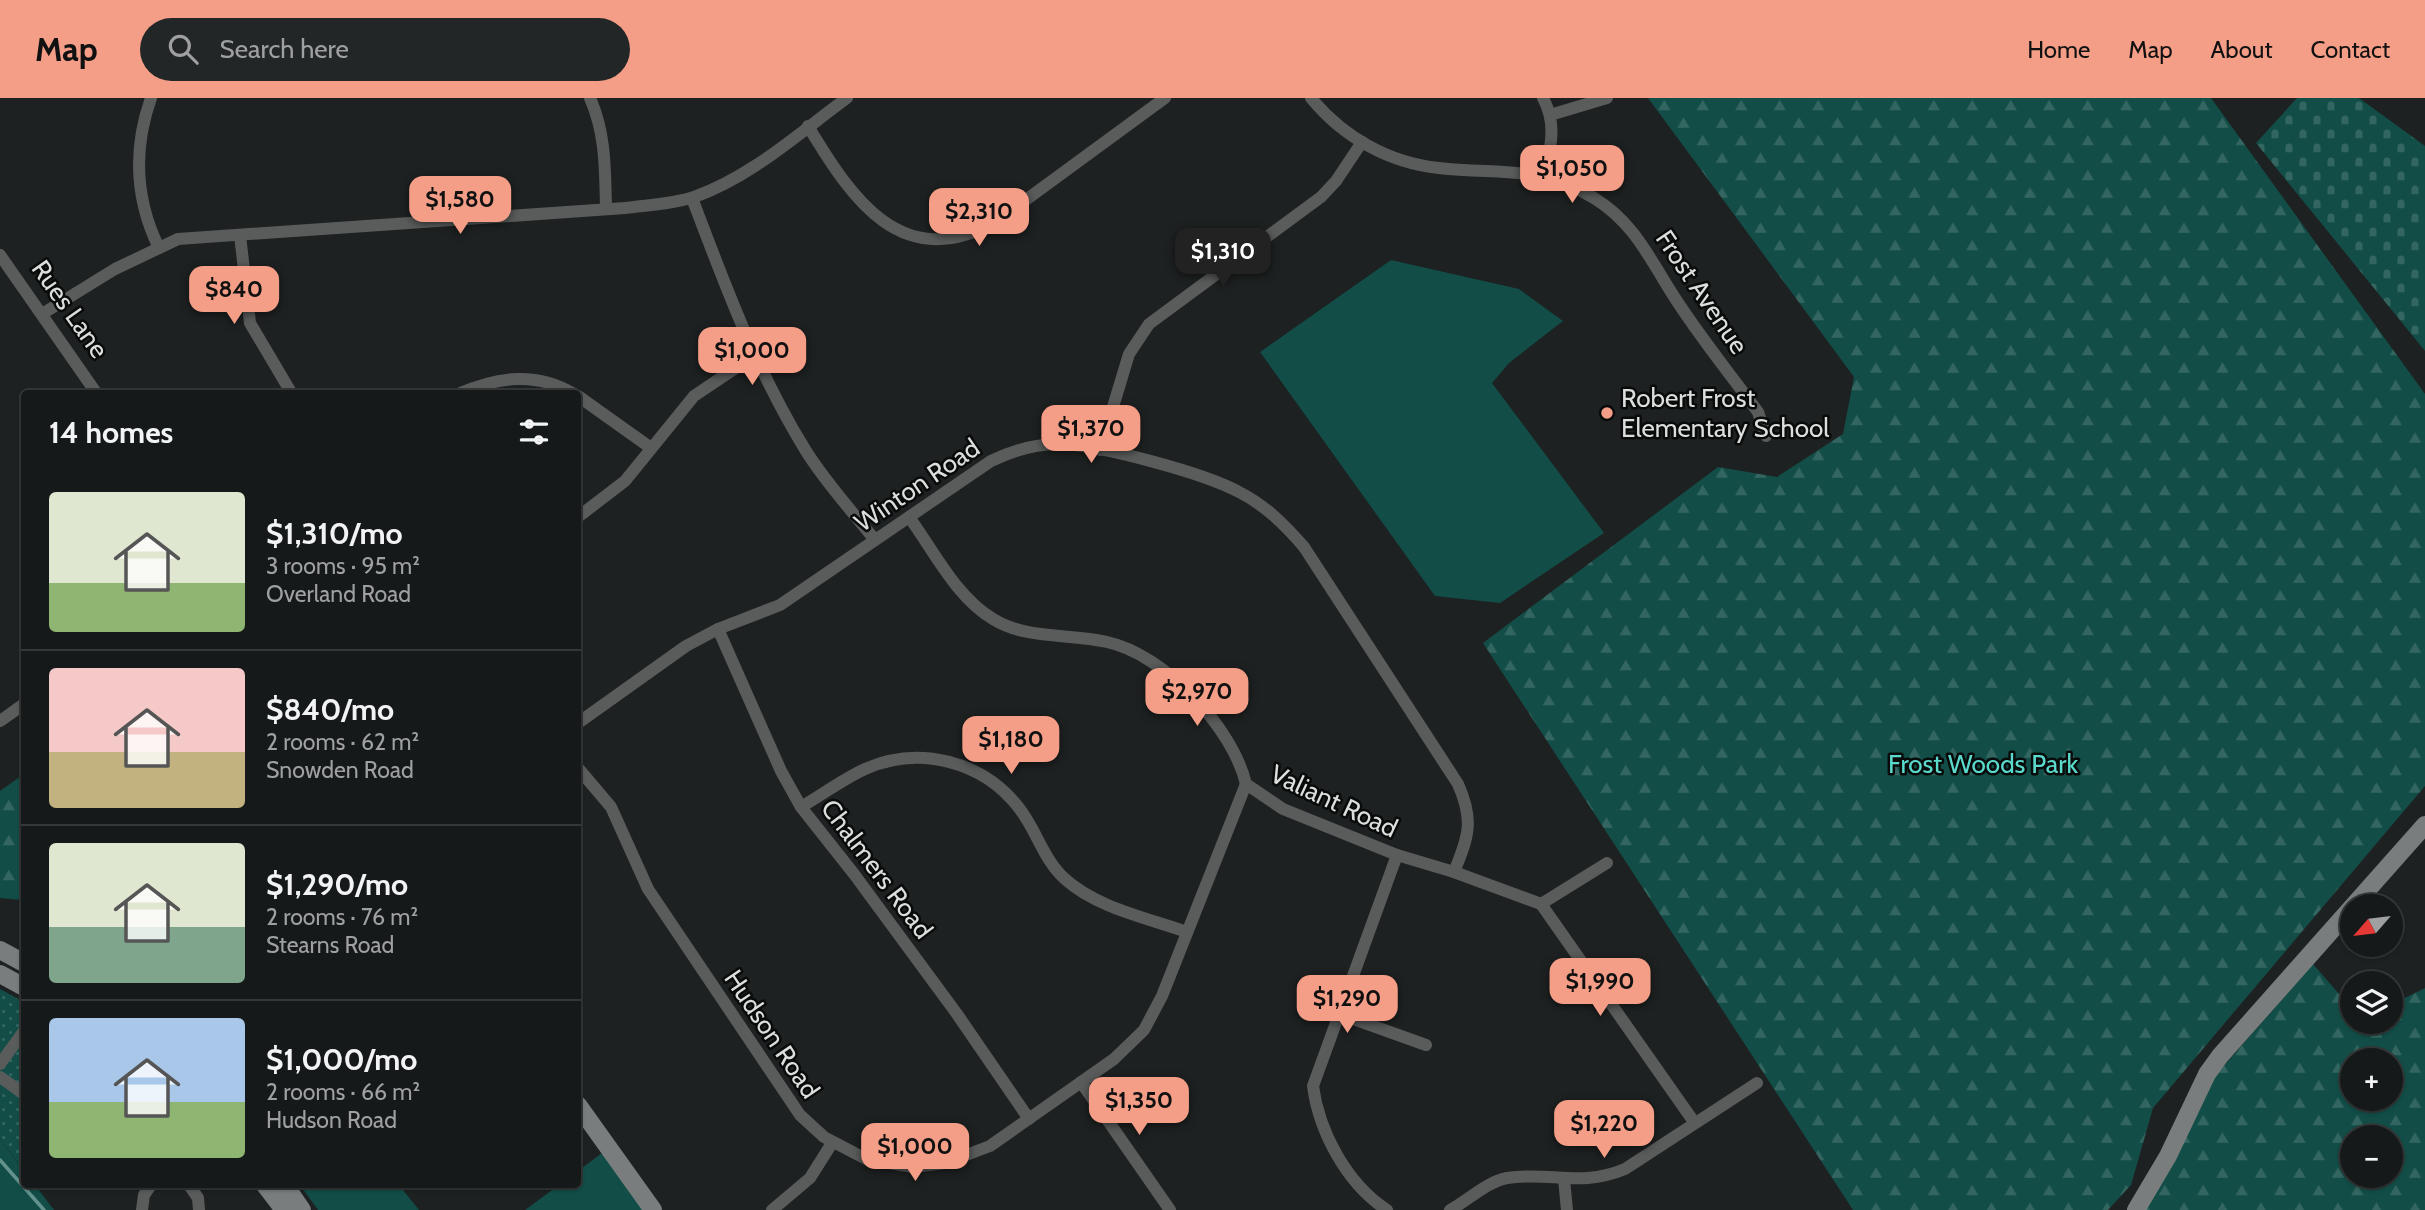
<!DOCTYPE html>
<html lang="en">
<head>
<meta charset="utf-8">
<style>
  :root { --surface:#161919; --page:#232626; --text:#f1f3f6; --muted:#9ea0a2; --line:#353838; --accent:#f49e87 }
  body { margin:0; font-family:Cabin,sans-serif; background:var(--page); color:var(--text); height:100vh; display:flex; flex-direction:column; font-size:26px; white-space:nowrap }
  * { box-sizing:border-box; margin:0 }
  p { font-size:23px; color:var(--muted) }
  .icon { flex:none; width:38px; height:38px; fill:none; stroke:currentColor; stroke-width:2; stroke-linecap:round; stroke-linejoin:round }
  .map { position:relative; flex:1; overflow:hidden }
  .sheet { position:absolute; left:21px; top:292px; width:560px; height:798px; display:flex; flex-direction:column; background:var(--surface); border-radius:7px; box-shadow:0 2px 5px #0004,0 0 0 2px var(--line) }
  .sheet>* { flex:none }
  .needle { width:46px; rotate:242deg }
  .buttons { position:absolute; left:2340px; top:796px; display:grid; gap:14px }
  .buttons a { display:grid; place-items:center; width:63px; height:63px; border-radius:50%; background:var(--surface); box-shadow:0 2px 5px #0004,0 0 0 2px var(--line); font-size:35px }
  .price { position:absolute; translate:-50% -60px; padding:0 16px; border-radius:14px; background:var(--accent); color:#111; font-size:23px; line-height:46px; filter:drop-shadow(0 2px 4px #0008) }
  .price::after { content:''; position:absolute; left:50%; top:42px; width:21px; height:16px; margin-left:-10px; background:inherit; clip-path:polygon(0 0,100% 0,50% 100%) }
  .price.selected { background:#222; color:#fff }
  ul { padding:0; list-style:none }
  li { display:flex; align-items:center; gap:21px; height:175px; padding:0 28px }
  li+li { border-top:2px solid var(--line) }
  li span { display:grid; place-items:center; flex:none; width:196px; height:140px; border-radius:7px; color:#555 }
  li>.icon { margin-inline-start:auto }
  span .icon { width:84px; height:84px; fill:#fffc; stroke-width:1 }
  li b { font-size:30px }
  h2 { display:flex; justify-content:space-between; align-items:center; height:84px; padding:0 28px; font-size:30px }
  header { display:flex; align-items:center; gap:42px; box-sizing:border-box; height:98px; padding:0 35px; background:var(--accent); color:#111 }
  header strong { font-size:33px }
  nav { display:flex; gap:38px; margin-inline-start:auto; font-size:24px }
  .search { width:490px; height:63px; background:var(--page); display:flex; align-items:center; gap:18px; box-sizing:border-box; padding:0 24px; border-radius:38px; color:var(--muted); font-size:26px }
  .map>svg:first-child { display:block }
</style>
</head>
<body>
<header>
<strong>Map</strong>
<div class="search"><svg class="icon" aria-label="search" viewBox="0 0 24 24"><circle cx="10" cy="10" r="6"/><path d="M15 15l6 6"/></svg>Search here</div>
<nav><a>Home</a><a>Map</a><a>About</a><a>Contact</a></nav>
</header>
<div class="map">
<svg width="2425" height="1112" viewBox="0 0 2425 1112">
  <defs>
    <pattern id="grass-dots" width="8" height="8" patternUnits="userSpaceOnUse" patternTransform="scale(1.75)"><rect width="8" height="8" fill="#124d47"/><path d="M2 2h.1M6 6h.1" fill="none" stroke="#346661" stroke-width="1.8" stroke-linecap="round"/></pattern>
    <pattern id="forest-firs" width="22" height="20" patternUnits="userSpaceOnUse" patternTransform="scale(1.75)"><rect width="22" height="20" fill="#124d47"/><path d="M5 1l3.5 6h-7zM16 11l3.5 6h-7z" fill="#346661"/></pattern>
    <pattern id="cemetery-stones" width="16" height="16" patternUnits="userSpaceOnUse" patternTransform="scale(1.75)"><rect width="16" height="16" fill="#124d47"/><path d="M2 7V4a2 2 0 0 1 4 0v3zM10 15v-3a2 2 0 0 1 4 0v3z" fill="#346661"/></pattern>
  </defs>
  <rect width="100%" height="100%" fill="#1e2121"/>
  <!-- grass -->
  <polygon fill="url(#grass-dots)" points="0,891 24,904 24,1059 19,1066 0,1041"/>
  <!-- forest -->
  <g fill="url(#forest-firs)" fill-rule="evenodd">
    <polygon points="1648,0 2211,0 2425,296 2425,688 2153,1010 2131,1087 2108,1112 1853,1112 1483,545 1718,369 1777,379 1843,336 1854,279"/>
    <polygon points="24,676 24,798 22,802 0,800 0,693"/>
    <path d="M2313 866 2352 911V924H2390L2391 907 2425 890V1112H2143L2208 986ZM2352 962H2390V1001H2352ZM2352 1040H2390V1078H2352Z"/>
  </g>
  <!-- cemetery -->
  <polygon fill="url(#cemetery-stones)" points="2297,0 2359,0 2425,48 2425,253 2256,45"/>
  <!-- park -->
  <g fill="#124d47">
    <polygon points="1391,162 1519,191 1563,223 1509,265 1492,285 1604,435 1500,505 1435,498 1260,254"/>
    <polygon points="0,1041 24,1073 24,1087 35,1087 54,1112 0,1112"/>
    <polygon points="602,1055 643,1112 525,1112 559,1087 578,1087 578,1073"/>
    <polygon points="300,1087 399,1087 419,1112 318,1112"/>
  </g>
  <g fill="none" stroke-linecap="round" stroke-linejoin="round">
    <!-- stream -->
    <polyline stroke="#63928c" stroke-width="3.5" points="0,1062 44,1112"/>
    <!-- street -->
    <g stroke="#5a5c5b" stroke-width="12">
      <path d="M151 0C133 51 135 101 159 150"/>
      <path d="M590 0C606 36 605 72 606 111"/>
      <path d="M1311 0C1343 39 1389 65 1439 70 1500 77 1537 66 1594 100 1630 122 1646 153 1668 189 1694 232 1728 273 1758 314L1766 338"/>
      <path d="M1543 0C1557 26 1551 49 1544 77"/>
      <polyline points="1550,17 1607,0"/>
      <path d="M808 28C852 101 902 177 997 123L1165 0"/>
      <path d="M692 100C725 187 757 274 806 353 826 385 852 413 875 442"/>
      <polyline points="240,137 250,225 292,296"/>
      <polyline points="0,157 97,296"/>
      <path d="M42 216 115 171 178 141 625 110C648 107 673 106 694 99 751 79 799 35 847 0"/>
      <path d="M458 296C497 279 536 273 574 296"/>
      <polyline points="578,298 651,350"/>
      <polyline points="1100,352 1129,256 1149,226 1321,99 1336,83 1362,44"/>
      <polyline points="578,419 625,383 694,298 755,257"/>
      <path d="M909 419C934 453 956 499 993 521 1027 542 1068 535 1107 544 1164 556 1233 630 1246 686L1283 711 1397 757 1454 774 1541 806 1694 1024"/>
      <polyline points="718,531 781,673 801,709 854,776 957,916 1029,1021"/>
      <polyline points="0,623 24,606"/>
      <path d="M578 625 686 548 718 531 780 507 991 363C1012 353 1034 346 1058 346 1097 346 1204 375 1239 394 1265 407 1285 427 1304 449L1458 686C1474 722 1469 738 1454 774"/>
      <polyline points="578,670 611,709 648,791 800,1017 824,1039 866,1061 913,1069 945,1065 990,1048 1114,961 1144,932 1162,898 1246,686"/>
      <path d="M801 709C822 697 843 681 865 671 919 647 983 663 1019 710 1037 733 1043 761 1065 781 1097 810 1148 820 1187 834"/>
      <polyline points="1541,806 1607,765"/>
      <polyline points="1337,915 1426,947"/>
      <polyline points="0,966 24,933"/>
      <polyline points="0,979 24,996"/>
      <polyline points="1081,984 1170,1112"/>
      <polyline points="1564,1081 1567,1112"/>
      <polyline points="189,1087 198,1100 199,1112"/>
      <polyline points="142,1112 144,1097 151,1087"/>
      <polyline points="772,1112 810,1080 832,1045"/>
      <path d="M1387 1112C1347 1086 1319 1034 1313 988L1397 757"/>
      <path d="M1450 1112C1469 1102 1486 1084 1507 1080 1551 1073 1579 1090 1625 1071L1757 985"/>
    </g>
    <!-- secondary -->
    <g stroke="#7a7d7d" stroke-width="18">
      <polyline points="0,852 24,865"/>
      <polyline points="0,876 24,889"/>
      <polyline points="578,1007 653,1112"/>
      <polyline points="265,1087 284,1112"/>
      <polyline points="285,1087 302,1112"/>
      <polyline points="2136,1112 2168,1058 2207,976 2220,958 2425,727"/>
    </g>
  </g>
  <!-- markers -->
  <circle fill="#f49e87" stroke="#090b0a" stroke-width="2.5" cx="1607" cy="315" r="7"/>
  <g text-anchor="middle" stroke-width="5" stroke-linejoin="round" paint-order="stroke">
    <!-- street labels -->
    <g font-size="26" fill="#dbdedd" stroke="#090b0a">
      <text transform="translate(1702 194) rotate(56)" y="9">Frost Avenue</text>
      <text transform="translate(70 211) rotate(55)" y="9">Rues Lane</text>
      <text transform="translate(917 387) rotate(-34)" y="9">Winton Road</text>
      <text transform="translate(1334 703) rotate(25)" y="9">Valiant Road</text>
      <text transform="translate(877 771) rotate(53)" y="9">Chalmers Road</text>
      <text transform="translate(772 936) rotate(56)" y="9">Hudson Road</text>
    </g>
    <!-- poi labels -->
    <g font-size="26" fill="#dbdedd" stroke="#090b0a" text-anchor="start">
      <text x="1621" y="309">Robert Frost<tspan x="1621" dy="30">Elementary School</tspan></text>
    </g>
    <!-- park labels -->
    <g font-size="26" fill="#5adacd" stroke="#090b0a">
      <text x="1983" y="675">Frost Woods Park</text>
    </g>
  </g>
</svg>
<div class="buttons">
<a><svg class="needle" viewBox="-14 -14 28 28"><path d="M0-13l5 13h-10z" fill="#e53935"/><path d="M0 13l5-13h-10z" fill="#9ea0a2"/></svg></a>
<a><svg class="icon" aria-label="layers" viewBox="0 0 24 24"><path d="M12 4l9 5-9 5-9-5zM3 14l9 5 9-5"/></svg></a>
<a>+</a>
<a>−</a>
</div>
<b class="price" style="left:1572px;top:107px">$1,050</b>
<b class="price" style="left:460px;top:138px">$1,580</b>
<b class="price" style="left:979px;top:150px">$2,310</b>
<b class="price selected" style="left:1223px;top:190px">$1,310</b>
<b class="price" style="left:234px;top:228px">$840</b>
<b class="price" style="left:752px;top:289px">$1,000</b>
<b class="price" style="left:1091px;top:367px">$1,370</b>
<b class="price" style="left:1197px;top:630px">$2,970</b>
<b class="price" style="left:1011px;top:678px">$1,180</b>
<b class="price" style="left:1600px;top:920px">$1,990</b>
<b class="price" style="left:1347px;top:937px">$1,290</b>
<b class="price" style="left:1139px;top:1039px">$1,350</b>
<b class="price" style="left:1604px;top:1062px">$1,220</b>
<b class="price" style="left:915px;top:1085px">$1,000</b>
<section class="sheet">
<h2>14 homes<svg class="icon" aria-label="filters" viewBox="0 0 24 24"><path d="M4 7h16M4 17h16"/><circle cx="9" cy="7" r="2"/><circle cx="15" cy="17" r="2"/></svg></h2>
<ul>
<li><span style="background:linear-gradient(#dfe7d0 65%,#8fb573 0)"><svg class="icon" aria-label="home" viewBox="0 0 24 24"><path d="M3 11l9-7 9 7M6 9v11h12V9"/></svg></span><div><b>$1,310/mo</b><p>3 rooms · 95 m²</p><p>Overland Road</p></div></li>
<li><span style="background:linear-gradient(#f6c9c9 60%,#c2b280 0)"><svg class="icon" aria-label="home" viewBox="0 0 24 24"><path d="M3 11l9-7 9 7M6 9v11h12V9"/></svg></span><div><b>$840/mo</b><p>2 rooms · 62 m²</p><p>Snowden Road</p></div></li>
<li><span style="background:linear-gradient(#dfe7d0 60%,#7fa58c 0)"><svg class="icon" aria-label="home" viewBox="0 0 24 24"><path d="M3 11l9-7 9 7M6 9v11h12V9"/></svg></span><div><b>$1,290/mo</b><p>2 rooms · 76 m²</p><p>Stearns Road</p></div></li>
<li><span style="background:linear-gradient(#a9c7e8 60%,#8fb573 0)"><svg class="icon" aria-label="home" viewBox="0 0 24 24"><path d="M3 11l9-7 9 7M6 9v11h12V9"/></svg></span><div><b>$1,000/mo</b><p>2 rooms · 66 m²</p><p>Hudson Road</p></div></li>
</ul>
</section>
</div>
</body>
</html>
